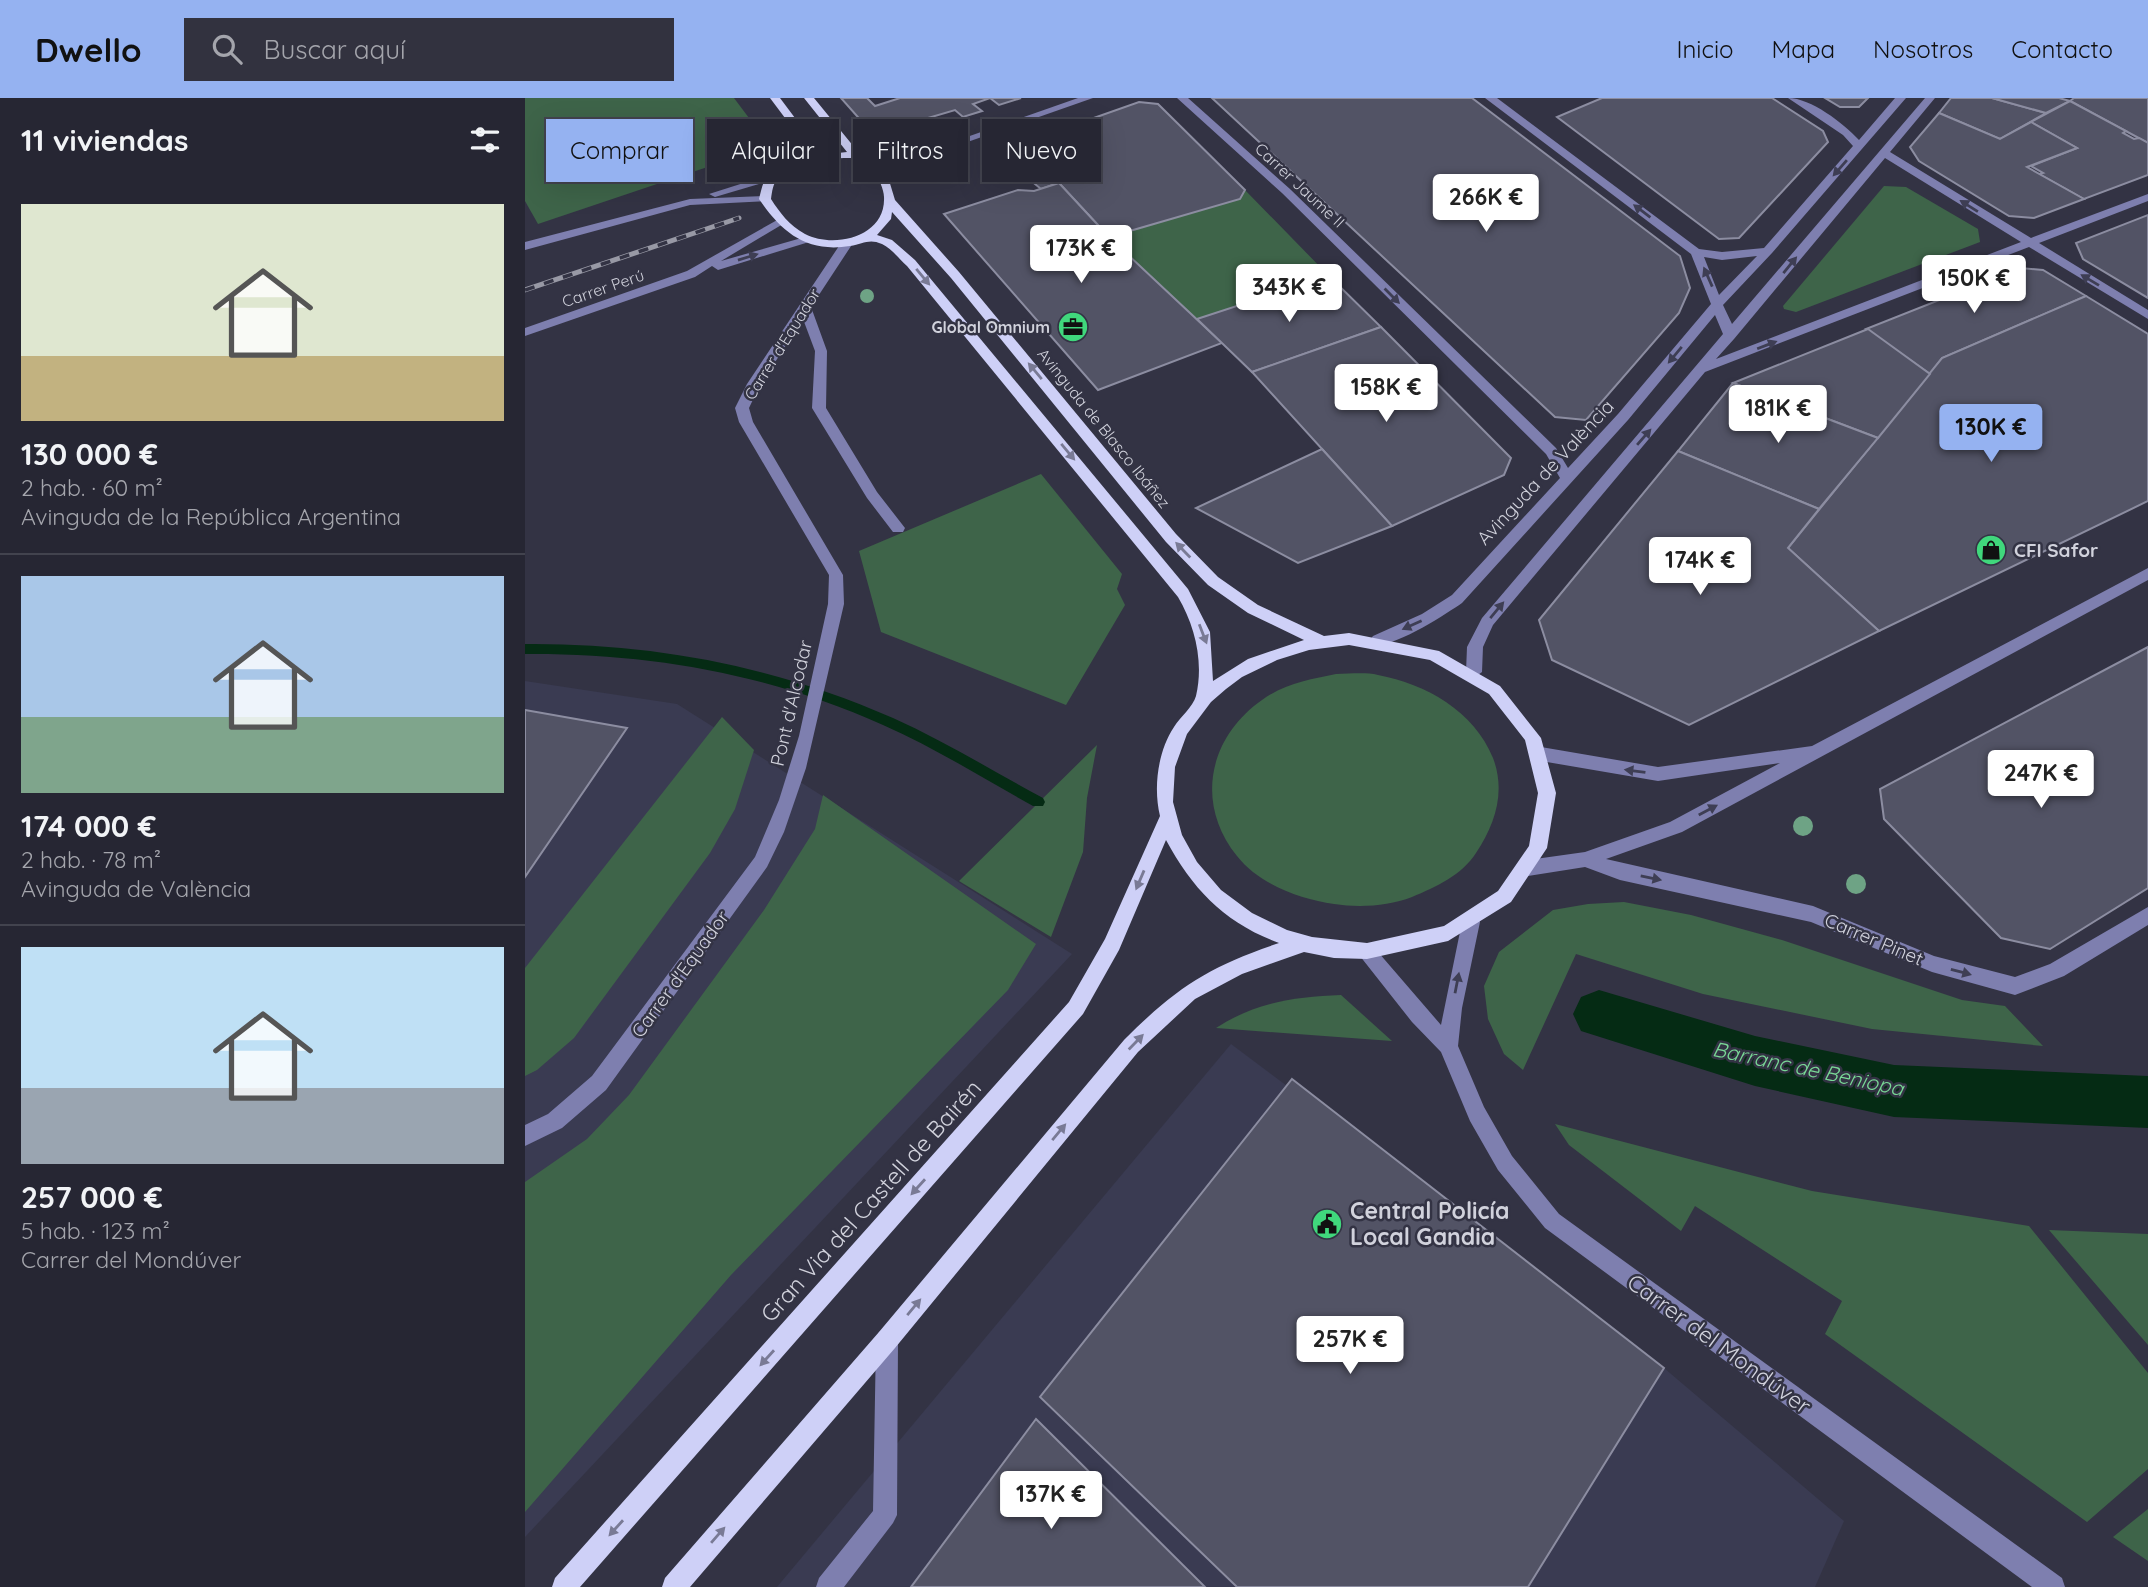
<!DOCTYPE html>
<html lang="es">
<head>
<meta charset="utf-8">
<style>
  :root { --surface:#262633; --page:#32323f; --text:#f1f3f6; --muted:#a4a5ac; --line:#42434e; --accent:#95b2f1 }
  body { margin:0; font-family:Quicksand,sans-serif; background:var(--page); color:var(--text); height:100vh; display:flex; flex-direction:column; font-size:26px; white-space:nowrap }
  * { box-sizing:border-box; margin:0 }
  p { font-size:23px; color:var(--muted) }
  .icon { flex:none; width:38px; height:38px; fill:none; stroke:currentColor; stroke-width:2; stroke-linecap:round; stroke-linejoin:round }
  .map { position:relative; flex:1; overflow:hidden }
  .drawer { display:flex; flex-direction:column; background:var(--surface); width:525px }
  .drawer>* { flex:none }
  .hud { position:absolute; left:21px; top:21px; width:665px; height:63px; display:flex; gap:14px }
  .price { position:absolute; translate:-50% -60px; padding:0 16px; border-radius:7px; background:#fff; color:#222; font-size:23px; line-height:46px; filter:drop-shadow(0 2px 4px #0008) }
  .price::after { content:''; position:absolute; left:50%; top:42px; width:21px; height:16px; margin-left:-10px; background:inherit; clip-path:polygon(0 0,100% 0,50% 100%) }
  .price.active { background:var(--accent); color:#111 }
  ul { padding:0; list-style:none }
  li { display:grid; align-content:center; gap:14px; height:371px; padding:0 21px }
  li+li { border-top:2px solid var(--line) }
  li span { display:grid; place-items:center; height:217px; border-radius:0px; color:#555 }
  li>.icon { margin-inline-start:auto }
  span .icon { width:126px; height:126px; fill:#fffc; stroke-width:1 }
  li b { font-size:30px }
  h2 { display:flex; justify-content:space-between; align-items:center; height:84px; padding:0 21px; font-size:30px }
  .pill { padding:0 24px; border-radius:0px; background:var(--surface); box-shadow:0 7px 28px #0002,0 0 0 2px var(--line); font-size:24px; line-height:63px }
  .pill.active { background:var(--accent); color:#111 }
  header { display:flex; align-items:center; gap:42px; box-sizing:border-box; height:98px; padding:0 35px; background:var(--accent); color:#111 }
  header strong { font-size:33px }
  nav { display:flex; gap:38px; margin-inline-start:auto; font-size:24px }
  .search { width:490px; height:63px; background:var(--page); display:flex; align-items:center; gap:18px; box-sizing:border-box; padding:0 24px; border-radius:0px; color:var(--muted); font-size:26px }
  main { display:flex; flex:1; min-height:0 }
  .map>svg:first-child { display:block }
</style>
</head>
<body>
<header>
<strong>Dwello</strong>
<div class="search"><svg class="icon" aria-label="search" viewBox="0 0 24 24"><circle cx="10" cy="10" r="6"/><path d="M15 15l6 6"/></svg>Buscar aquí</div>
<nav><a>Inicio</a><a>Mapa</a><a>Nosotros</a><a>Contacto</a></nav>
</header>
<main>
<section class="drawer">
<h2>11 viviendas<svg class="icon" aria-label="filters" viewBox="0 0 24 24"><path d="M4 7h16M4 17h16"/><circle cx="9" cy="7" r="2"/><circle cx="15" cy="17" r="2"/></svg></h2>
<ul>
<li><span style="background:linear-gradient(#dfe7d0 70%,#c2b280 0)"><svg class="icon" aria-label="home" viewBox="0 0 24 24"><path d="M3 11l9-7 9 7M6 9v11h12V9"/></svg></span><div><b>130 000 €</b><p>2 hab. · 60 m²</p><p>Avinguda de la República Argentina</p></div></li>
<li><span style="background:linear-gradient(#a9c7e8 65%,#7fa58c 0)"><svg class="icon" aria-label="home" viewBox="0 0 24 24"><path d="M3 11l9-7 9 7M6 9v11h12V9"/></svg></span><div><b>174 000 €</b><p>2 hab. · 78 m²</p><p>Avinguda de València</p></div></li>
<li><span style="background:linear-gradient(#bfe0f5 65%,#9aa5b1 0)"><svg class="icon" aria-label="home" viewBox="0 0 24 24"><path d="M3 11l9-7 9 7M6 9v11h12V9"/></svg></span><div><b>257 000 €</b><p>5 hab. · 123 m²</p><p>Carrer del Mondúver</p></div></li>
</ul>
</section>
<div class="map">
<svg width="1623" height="1489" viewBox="0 0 1623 1489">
  <rect width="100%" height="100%" fill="#334"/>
  <!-- built -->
  <g fill="#3a3b52">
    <polygon points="0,583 152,606 547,856 0,1439"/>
    <polygon points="706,946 1139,1270 1319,1423 1290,1489 252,1489"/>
  </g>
  <!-- green -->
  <g fill="#3e6449">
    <polygon points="0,0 209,0 245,48 13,126 0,103"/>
    <polygon points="1359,88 1381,89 1453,131 1455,144 1271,214 1259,211 1258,208"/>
    <polygon points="720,92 804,178 672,221 584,139 709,103"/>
    <polygon points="516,376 597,476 592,491 600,507 541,607 356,534 334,453"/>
    <path d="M811 576C825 576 840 574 853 577 901 586 949 613 968 660 981 694 970 726 951 755 937 777 911 789 887 799 863 808 835 810 809 806 775 801 735 787 712 758 670 706 683 640 737 602 759 586 786 581 811 576Z"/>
    <polygon points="197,619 229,652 210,711 185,755 49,940 12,972 0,978 0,870"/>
    <polygon points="572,647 562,700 558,754 526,839 434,783"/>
    <polygon points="298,697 511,846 483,892 206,1177 0,1414 0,1084 62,1041 104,997 239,812 290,731"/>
    <polygon points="1099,804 1166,817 1257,842 1437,902 1480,908 1518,948 1347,931 1178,896 1051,856 998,972 979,956 963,921 959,888 974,854 1028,812 1063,806"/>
    <path d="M816 897 867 943 691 930C731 904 769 899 816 897Z"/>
    <polygon points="1030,1026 1287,1093 1504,1128 1623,1275 1623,1371 1562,1424 1300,1236 1317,1203 1170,1108 1156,1133 1044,1047"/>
    <polygon points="1524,1132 1623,1136 1623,1247"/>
    <polygon points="1623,1411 1623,1463 1588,1439"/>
  </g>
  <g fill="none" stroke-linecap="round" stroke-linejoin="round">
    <!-- stream -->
    <path fill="#052b14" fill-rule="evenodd" d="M0 546C128 545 250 568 368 620 419 643 468 673 518 700L520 704 518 708H508C458 680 410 650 358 627 244 576 125 555 0 556Z"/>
    <!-- canal -->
    <polygon fill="#052b14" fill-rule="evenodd" points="1074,892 1230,938 1369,967 1623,978 1623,1030 1369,1019 1230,988 1056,933 1048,916 1056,899"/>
  </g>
  <!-- building -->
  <g fill="#525365" stroke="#8c8da1" stroke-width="2">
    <polygon points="316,0 342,0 350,8 375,0 496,0 474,7 465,0 448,6 457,13 438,19 430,12 403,20 411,28 371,41 359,30 347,35"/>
    <polygon points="687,0 947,0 1155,158 1165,190 1154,215 1061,322 1030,319"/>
    <polygon points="1077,0 1247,0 1298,33 1303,44 1214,140 1194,141 1032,19"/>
    <polygon points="1300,0 1343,0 1334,9 1315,9"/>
    <polygon points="1426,0 1467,0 1521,15 1475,41 1414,15"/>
    <polygon points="1467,0 1534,0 1545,3 1521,15"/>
    <polygon points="1549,0 1623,0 1623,45 1545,3"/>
    <polygon points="1545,3 1601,33 1598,35 1609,41 1614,40 1623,45 1623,77 1559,101 1514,76 1518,75 1506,68 1552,50 1506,24"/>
    <polygon points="614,4 633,6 720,92 715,101 584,139 534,85 516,91 476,58 478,52"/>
    <polygon points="1414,15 1475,41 1506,24 1552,50 1502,69 1559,101 1509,120 1484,118 1394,63 1385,49"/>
    <polygon points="534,85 584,139 697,245 573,292 419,116 493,92 509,93"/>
    <polygon points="1623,117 1623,200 1558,161 1551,145"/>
    <polygon points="1495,170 1518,172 1561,198 1417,260 1405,276 1341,231"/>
    <polygon points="804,178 856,229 727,274 672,221"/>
    <polygon points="1561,198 1623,236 1623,403 1354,533 1263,450 1417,260"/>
    <polygon points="856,229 986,360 979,377 867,428 727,274"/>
    <polygon points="1343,231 1405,276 1353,340 1208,285"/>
    <polygon points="1208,285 1353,340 1294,411 1153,353"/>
    <polygon points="797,351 867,428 773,465 671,410"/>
    <polygon points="1153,353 1294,411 1263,450 1354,533 1164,627 1027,562 1014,522"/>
    <polygon points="1623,549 1623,790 1525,851 1476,840 1359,721 1355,691"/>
    <polygon points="0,612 102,630 0,779"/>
    <polygon points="767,981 1139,1270 1003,1489 712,1489 515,1299"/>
    <polygon points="511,1321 680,1489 386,1489"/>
  </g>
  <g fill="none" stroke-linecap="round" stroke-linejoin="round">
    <!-- minor -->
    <g fill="#7e7faf" fill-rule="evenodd">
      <polygon points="553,0 568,0 360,73 351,71"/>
      <path d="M652 0H663L765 91 1031 350 1043 370 1093 316 1186 206 1166 156 960 0H972L1174 151 1197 154 1239 150 1328 48 1318 37 1263 0C1286 0 1318 25 1334 42L1370 0H1381L1247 155 1198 207 1207 226 1400 0H1410L1365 54 1506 140 1623 96V103L1514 145 1623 212V221L1504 149 1180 274 968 527 958 549 957 574 949 580 941 574 942 549 957 520 1198 236 1190 217 1103 322 937 505C921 516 866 552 848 546L845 542 848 538 897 516 927 497 1035 380 1021 356 757 95ZM1360 60 1496 144 1191 261 1209 241ZM1232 158 1194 197 1179 159 1197 162Z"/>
      <polygon points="247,76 251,77 251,81 190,99 184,96"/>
      <polygon points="240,98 246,101 244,103 165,107 0,152 0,144 165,101"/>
      <polygon points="254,121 260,124 258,126 196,163 280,139 286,142 284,144 193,172 187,168 170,179 0,238 0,230 162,173"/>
      <polygon points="322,141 328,145 286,209 302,253 301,310 352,394 380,430 378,434 368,434 342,400 287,310 290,253 278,221 234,289 224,310 228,324 318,477 319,506 281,670 259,734 242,769 81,992 37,1030 0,1048 0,1027 23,1016 67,978 230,759 254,702 274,638 303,506 304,477 214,324 210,310 222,286 316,145"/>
      <polygon points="1623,470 1623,482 1157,734 1081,761 1288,808 1409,858 1490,879 1525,866 1623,809 1623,827 1539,878 1490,897 1407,874 1286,824 1095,782 1060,769 1003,778 997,775 994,770 997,765 1003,762 1060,754 1145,724 1255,665 1133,683 1016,663 1010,661 1008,656 1010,651 1016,649 1133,669 1287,648"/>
      <polygon points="946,816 952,818 955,824 937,910 933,948 959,1009 987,1058 1034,1116 1537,1480 1540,1489 1507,1489 1020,1130 973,1072 945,1023 916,954 887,924 831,853 833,847 840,845 847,847 916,927 937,824 940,818"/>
      <polygon points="362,1231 370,1234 373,1242 372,1417 368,1425 319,1489 291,1489 294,1480 348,1413 351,1242 354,1234"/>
    </g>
    <!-- major -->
    <path fill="#ced0f7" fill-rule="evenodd" d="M245 0H255L285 40 283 52 277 59 322 54 279 0H289L334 55 360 69 370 102 434 174 651 436 693 479 733 507 799 538 824 535 914 553 975 588 1016 640 1031 695 1022 750 986 804 923 843 842 861 809 860 779 854 717 876 670 901 613 954 370 1250 165 1489H137L140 1480 354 1234 599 942C652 889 683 869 754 845 700 825 668 792 641 742L594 852 558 916 55 1489H27L30 1480 544 904 580 841 635 718C628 689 633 653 649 629 655 619 668 609 671 598 679 564 670 528 653 499L382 168C374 161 366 150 357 146 344 140 338 146 325 148 282 155 257 135 234 101 236 94 237 85 242 79 252 63 271 61 275 40ZM328 60 351 73C353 81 359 91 359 99 361 139 309 151 280 136 264 127 255 115 246 101 247 94 248 85 253 80 267 60 306 60 328 60ZM367 114 426 180 641 444 683 487 723 515 779 542 723 561 688 583 685 534 663 491 390 162 367 142 352 137 366 121ZM824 547 905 562 964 596 1000 642 1013 695 1004 748 973 793 919 828 842 845 787 839 762 832 727 815 696 792 672 764 657 737 648 704 650 669 662 636 686 604 701 591 717 579 752 562 784 552Z"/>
    <!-- rail casing -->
    <g stroke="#9899a5" stroke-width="5">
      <polyline id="rail" points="0,192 214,120"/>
    </g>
    <!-- rail -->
    <use href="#rail" stroke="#334" stroke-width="3.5" stroke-dasharray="10" stroke-linecap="butt"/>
  </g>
  <!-- trees -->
  <g fill="#6ea385">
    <circle cx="342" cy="198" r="7"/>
    <circle cx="1278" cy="728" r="10"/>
    <circle cx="1331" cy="786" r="10"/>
  </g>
  <!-- one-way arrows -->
  <defs><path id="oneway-solid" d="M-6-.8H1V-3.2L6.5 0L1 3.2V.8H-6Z" transform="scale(1.75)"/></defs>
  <g fill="#3e3e54">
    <use href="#oneway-solid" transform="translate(1315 70) rotate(131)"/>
    <use href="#oneway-solid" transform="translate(1444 108) rotate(-148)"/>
    <use href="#oneway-solid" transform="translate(1117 113) rotate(-143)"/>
    <use href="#oneway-solid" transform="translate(223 159) rotate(-17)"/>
    <use href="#oneway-solid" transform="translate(1265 167) rotate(-51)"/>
    <use href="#oneway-solid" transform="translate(1183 179) rotate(-114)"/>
    <use href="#oneway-solid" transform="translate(1565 182) rotate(-149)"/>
    <use href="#oneway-solid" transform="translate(867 198) rotate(45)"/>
    <use href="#oneway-solid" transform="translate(1242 247) rotate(-21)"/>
    <use href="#oneway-solid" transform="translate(1150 257) rotate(130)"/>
    <use href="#oneway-solid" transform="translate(1119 339) rotate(-49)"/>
    <use href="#oneway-solid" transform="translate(972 512) rotate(-50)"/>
    <use href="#oneway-solid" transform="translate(887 527) rotate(156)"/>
    <use href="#oneway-solid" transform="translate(1110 673) rotate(-173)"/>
    <use href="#oneway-solid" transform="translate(1183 712) rotate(-28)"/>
    <use href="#oneway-solid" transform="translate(1126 780) rotate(11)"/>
    <use href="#oneway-solid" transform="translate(1436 874) rotate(15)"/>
    <use href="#oneway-solid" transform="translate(932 885) rotate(-79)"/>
  </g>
  <g fill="#797a95">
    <use href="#oneway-solid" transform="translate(398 179) rotate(50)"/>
    <use href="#oneway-solid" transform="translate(510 273) rotate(-130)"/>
    <use href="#oneway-solid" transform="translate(543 354) rotate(50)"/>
    <use href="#oneway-solid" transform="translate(658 452) rotate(-134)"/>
    <use href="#oneway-solid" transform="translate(678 536) rotate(69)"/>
    <use href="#oneway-solid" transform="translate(615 782) rotate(113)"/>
    <use href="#oneway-solid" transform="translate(611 944) rotate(-46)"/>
    <use href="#oneway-solid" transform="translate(534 1034) rotate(-50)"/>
    <use href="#oneway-solid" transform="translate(393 1089) rotate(132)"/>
    <use href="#oneway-solid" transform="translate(389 1209) rotate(-50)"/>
    <use href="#oneway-solid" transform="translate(242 1260) rotate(132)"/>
    <use href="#oneway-solid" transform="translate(91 1430) rotate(132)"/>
    <use href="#oneway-solid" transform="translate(193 1437) rotate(-49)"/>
  </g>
  <!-- icons -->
  <defs>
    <g id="office-disc" transform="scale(1.575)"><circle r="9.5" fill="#40d77c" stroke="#334"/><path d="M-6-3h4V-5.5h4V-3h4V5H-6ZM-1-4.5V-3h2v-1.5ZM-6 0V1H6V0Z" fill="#111"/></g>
    <g id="shop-disc" transform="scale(1.575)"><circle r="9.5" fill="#40d77c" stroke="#334"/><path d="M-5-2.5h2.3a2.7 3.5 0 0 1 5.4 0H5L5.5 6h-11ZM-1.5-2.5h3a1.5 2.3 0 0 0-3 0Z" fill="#111"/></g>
    <g id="civic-disc" transform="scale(1.575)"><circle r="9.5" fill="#40d77c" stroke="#334"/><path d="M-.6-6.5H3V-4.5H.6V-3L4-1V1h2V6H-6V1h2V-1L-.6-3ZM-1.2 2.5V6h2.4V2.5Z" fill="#111"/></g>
  </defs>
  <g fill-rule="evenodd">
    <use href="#office-disc" x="548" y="229"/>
    <use href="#shop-disc" x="1466" y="452"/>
    <use href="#civic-disc" x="802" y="1126"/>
  </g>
  <g text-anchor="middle" stroke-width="5" stroke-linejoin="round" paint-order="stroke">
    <!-- far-street labels -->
    <g font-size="16" fill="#d1d2dc" stroke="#334">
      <text transform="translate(775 87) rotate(43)" y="6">Carrer Jaume II</text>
      <text transform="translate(78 190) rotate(-19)" y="6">Carrer Perú</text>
      <text transform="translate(257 246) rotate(-58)" y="6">Carrer d'Equador</text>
      <text transform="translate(579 330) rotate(51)" y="6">Avinguda de Blasco Ibáñez</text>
    </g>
    <!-- far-poi labels -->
    <g font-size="16" font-weight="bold" fill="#d1d2dc" stroke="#334" text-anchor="end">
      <text x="525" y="235">Global Omnium</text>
    </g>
    <!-- street labels -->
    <g font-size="19" fill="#d1d2dc" stroke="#334">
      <text transform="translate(1020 374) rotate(-47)" y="7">Avinguda de València</text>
      <text transform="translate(266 605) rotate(-77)" y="7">Pont d'Alcodar</text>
      <text transform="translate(1349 841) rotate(23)" y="7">Carrer Pinet</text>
      <text transform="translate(155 876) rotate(-54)" y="7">Carrer d'Equador</text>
    </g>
    <!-- poi labels -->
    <g font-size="19" font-weight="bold" fill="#d1d2dc" stroke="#334" text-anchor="start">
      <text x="1489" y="459">CFI Safor</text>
    </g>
    <!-- water labels -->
    <g font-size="21" font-style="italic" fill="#79d896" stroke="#334">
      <text transform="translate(1283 971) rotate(12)" y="7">Barranc de Beniopa</text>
    </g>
    <!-- near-street labels -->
    <g font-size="23" fill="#d1d2dc" stroke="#334">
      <text transform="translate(346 1103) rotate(-48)" y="8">Gran Via del Castell de Bairén</text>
      <text transform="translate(1194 1246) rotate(36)" y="8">Carrer del Mondúver</text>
    </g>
    <!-- near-poi labels -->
    <g font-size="23" font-weight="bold" fill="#d1d2dc" stroke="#334" text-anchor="start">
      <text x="825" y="1121">Central Policía<tspan x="825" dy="26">Local Gandia</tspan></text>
    </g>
  </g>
</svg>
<b class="price" style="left:961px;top:136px">266K €</b>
<b class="price" style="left:556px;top:187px">173K €</b>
<b class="price" style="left:1449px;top:217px">150K €</b>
<b class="price" style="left:764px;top:226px">343K €</b>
<b class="price" style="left:861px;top:326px">158K €</b>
<b class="price" style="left:1253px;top:347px">181K €</b>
<b class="price active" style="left:1466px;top:366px">130K €</b>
<b class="price" style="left:1175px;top:499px">174K €</b>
<b class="price" style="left:1516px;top:712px">247K €</b>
<b class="price" style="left:825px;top:1278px">257K €</b>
<b class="price" style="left:526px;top:1433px">137K €</b>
<div class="hud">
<a class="pill active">Comprar</a>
<a class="pill">Alquilar</a>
<a class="pill">Filtros</a>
<a class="pill">Nuevo</a>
</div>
</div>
</main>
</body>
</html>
